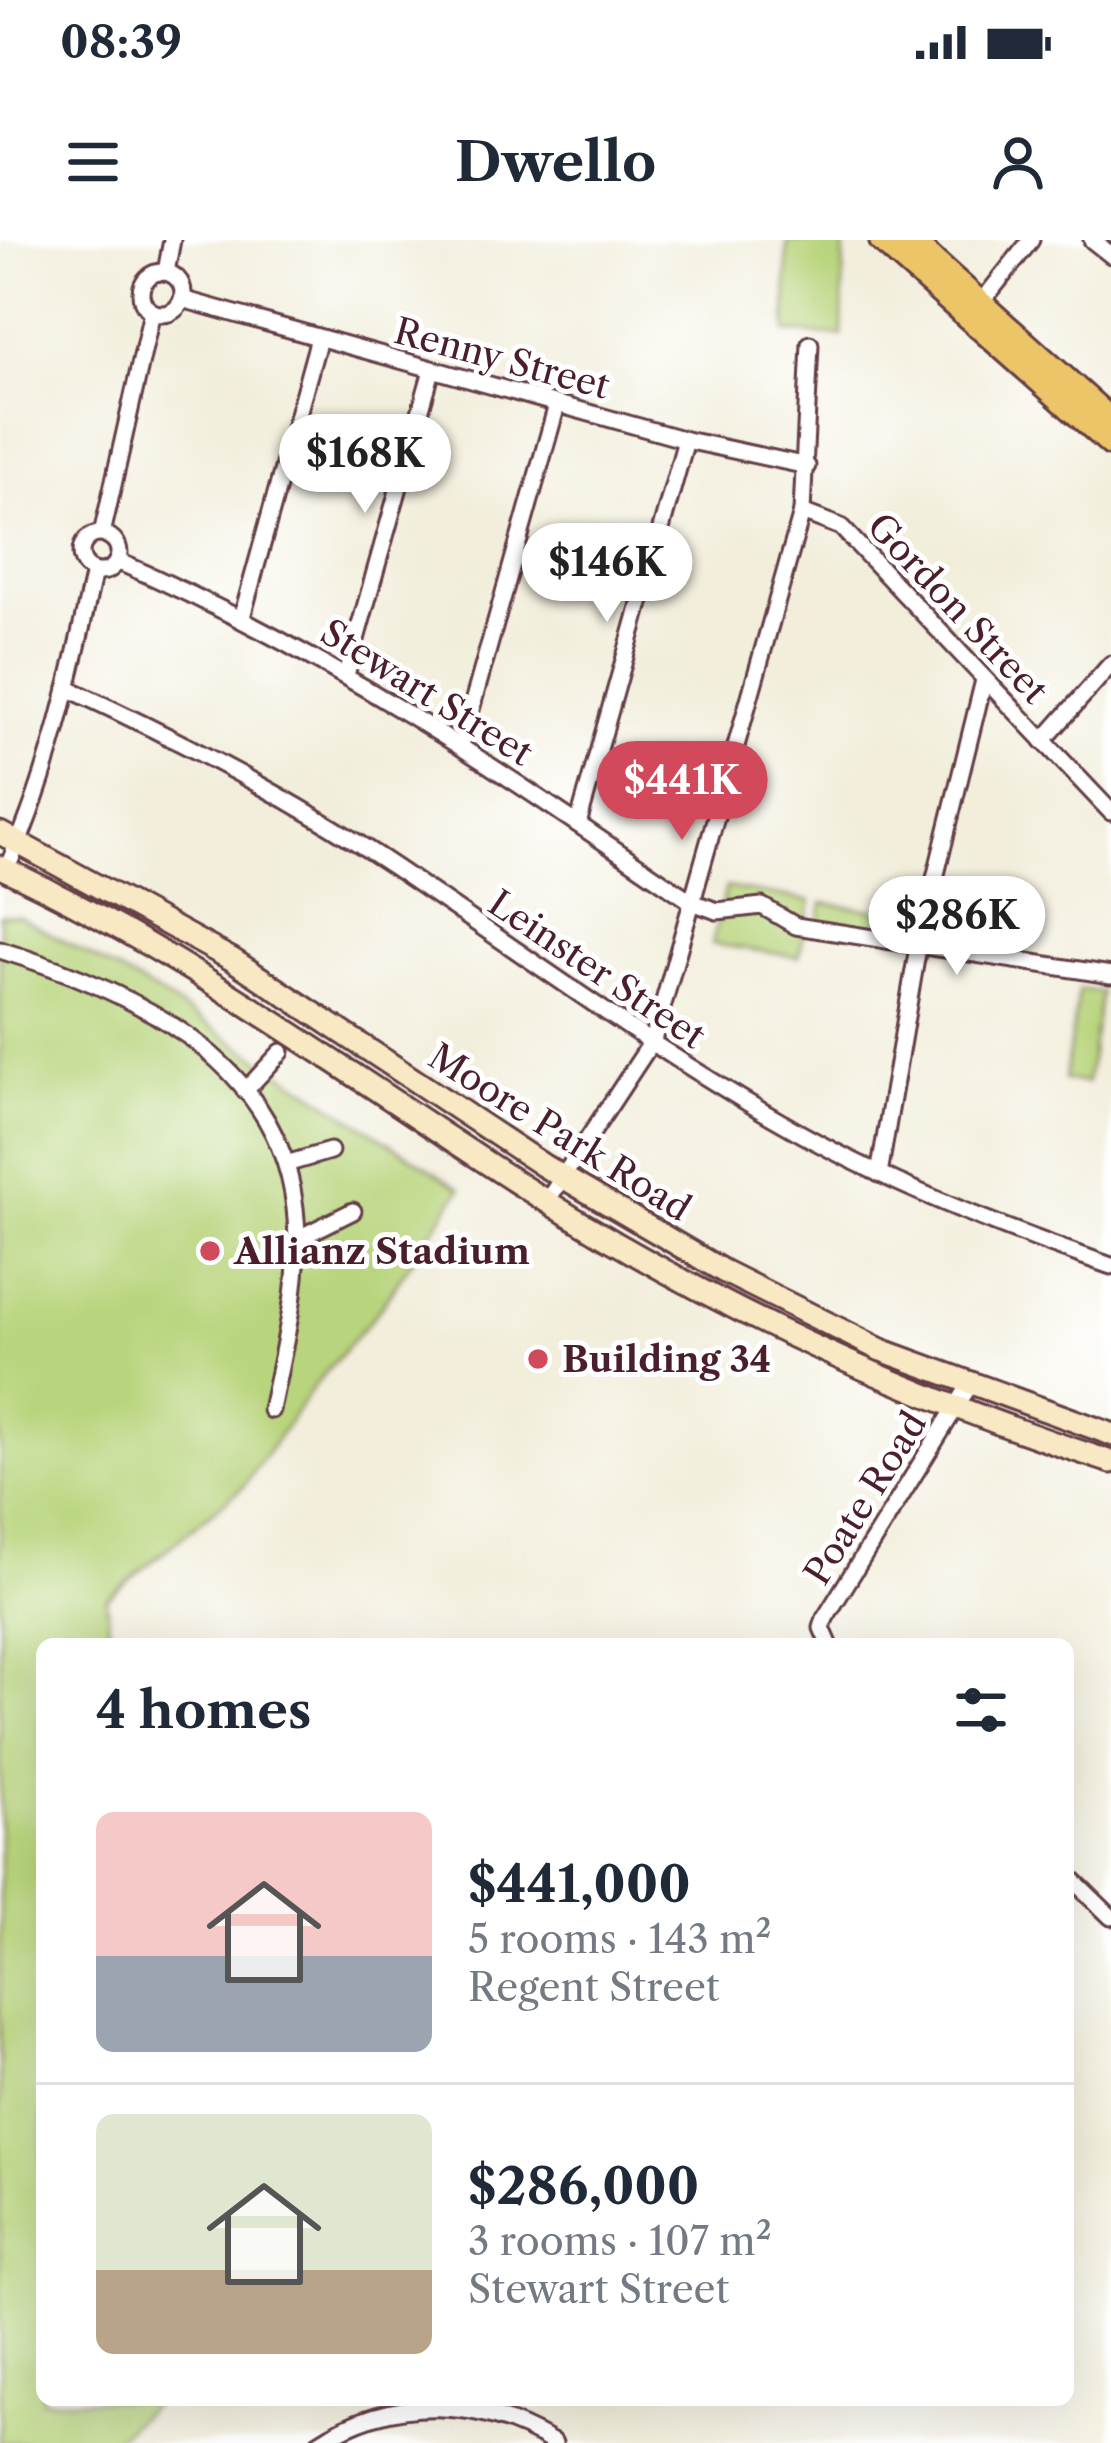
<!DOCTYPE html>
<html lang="en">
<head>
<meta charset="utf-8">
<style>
  :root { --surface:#fff; --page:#f6f6f7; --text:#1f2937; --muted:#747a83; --line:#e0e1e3; --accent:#d1495b }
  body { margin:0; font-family:"Libre Caslon Text",serif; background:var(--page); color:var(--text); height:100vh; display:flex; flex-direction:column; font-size:45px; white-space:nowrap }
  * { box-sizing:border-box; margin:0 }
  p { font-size:39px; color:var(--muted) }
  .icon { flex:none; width:66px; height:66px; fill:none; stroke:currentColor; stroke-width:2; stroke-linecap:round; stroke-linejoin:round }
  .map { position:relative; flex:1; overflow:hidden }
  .drawer { position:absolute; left:36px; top:1398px; width:1038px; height:768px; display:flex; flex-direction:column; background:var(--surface); border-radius:18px; box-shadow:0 12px 48px #0002 }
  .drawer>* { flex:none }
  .price { position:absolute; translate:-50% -102px; padding:0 27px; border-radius:42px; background:#fff; color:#222; font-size:39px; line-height:78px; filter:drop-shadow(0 3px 6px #0008) }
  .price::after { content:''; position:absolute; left:50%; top:72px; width:36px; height:27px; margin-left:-18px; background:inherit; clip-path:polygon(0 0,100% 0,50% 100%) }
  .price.current { background:var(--accent); color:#fff }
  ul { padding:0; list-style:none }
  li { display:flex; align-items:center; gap:36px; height:300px; padding:0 60px }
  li+li { border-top:3px solid var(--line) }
  li span { display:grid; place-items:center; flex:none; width:336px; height:240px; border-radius:18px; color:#555 }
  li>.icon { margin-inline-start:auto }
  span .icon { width:144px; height:144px; fill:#fffc; stroke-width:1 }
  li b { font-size:51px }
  h2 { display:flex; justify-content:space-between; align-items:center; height:144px; padding:0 60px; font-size:51px }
  .status { display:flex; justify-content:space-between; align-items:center; height:84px; padding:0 60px; background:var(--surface); direction:ltr }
  .status svg { height:33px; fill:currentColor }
  header { display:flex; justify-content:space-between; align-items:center; height:156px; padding:0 60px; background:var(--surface); font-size:54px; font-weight:800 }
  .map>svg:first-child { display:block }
</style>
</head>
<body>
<div class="status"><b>08:39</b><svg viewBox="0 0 49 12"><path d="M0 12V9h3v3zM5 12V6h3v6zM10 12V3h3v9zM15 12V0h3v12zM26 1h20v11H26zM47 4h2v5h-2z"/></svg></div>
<header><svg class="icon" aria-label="menu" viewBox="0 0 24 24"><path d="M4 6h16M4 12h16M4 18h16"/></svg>Dwello<svg class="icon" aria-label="person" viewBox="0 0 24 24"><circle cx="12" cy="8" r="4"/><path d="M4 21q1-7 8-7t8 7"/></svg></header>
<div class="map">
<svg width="1111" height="2203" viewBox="0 0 1111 2203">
  <rect width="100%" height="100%" fill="#fff"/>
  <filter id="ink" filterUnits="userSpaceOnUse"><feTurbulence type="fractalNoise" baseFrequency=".00833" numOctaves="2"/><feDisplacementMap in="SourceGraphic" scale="24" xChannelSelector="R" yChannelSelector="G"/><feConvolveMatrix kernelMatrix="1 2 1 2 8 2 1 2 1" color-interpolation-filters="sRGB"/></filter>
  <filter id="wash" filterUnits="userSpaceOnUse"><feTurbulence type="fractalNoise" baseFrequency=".004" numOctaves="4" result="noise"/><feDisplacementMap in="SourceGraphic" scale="48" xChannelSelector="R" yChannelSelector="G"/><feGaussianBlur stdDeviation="2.7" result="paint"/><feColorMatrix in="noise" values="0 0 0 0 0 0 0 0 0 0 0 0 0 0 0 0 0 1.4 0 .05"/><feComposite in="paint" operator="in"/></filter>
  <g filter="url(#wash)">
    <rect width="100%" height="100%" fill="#f2eedb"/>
    <!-- green -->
    <g fill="#b8d47b" stroke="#817a53" stroke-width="3">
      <polygon points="787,0 844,2 842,96 786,92"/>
      <polygon points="726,647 811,661 799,717 712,704"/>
      <polygon points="823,663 903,674 897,697 818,684"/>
      <polygon points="0,675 18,676 158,753 461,949 377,1072 315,1145 243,1247 106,1359 111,1404 42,1404 42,2160 158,2160 110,2203 0,2203"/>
      <polygon points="1079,749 1101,752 1087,843 1064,840"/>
    </g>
  </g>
  <g filter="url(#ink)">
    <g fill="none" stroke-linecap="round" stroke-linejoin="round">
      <!-- street casing -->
      <g stroke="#633e45" stroke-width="21">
        <g id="street">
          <polyline points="1092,0 1111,15"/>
          <circle cx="162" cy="53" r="21"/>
          <polyline points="166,32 172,0"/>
          <polyline points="182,59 686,200 807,226"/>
          <polyline points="977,68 1031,0"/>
          <polyline points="802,272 841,287 1111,572"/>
          <polyline points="102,294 152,72"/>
          <circle cx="100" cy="313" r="19"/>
          <path d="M117 321C327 411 504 533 692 662L717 671 762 666 796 686 1111 735"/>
          <polyline points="242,377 319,98"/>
          <polyline points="346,435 432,130"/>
          <path d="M67 448C180 500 290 557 393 626 521 712 645 804 779 881 883 942 997 986 1111 1026"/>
          <polyline points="1043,501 1111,424"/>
          <polyline points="461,505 557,165"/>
          <polyline points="578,584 686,200"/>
          <path d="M6 630C50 536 72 431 94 331"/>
          <path d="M0 710C127 749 278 816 295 968 303 1034 284 1106 271 1170"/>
          <polyline points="245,851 281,812"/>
          <polyline points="286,924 330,911"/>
          <polyline points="879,934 918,707 984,440"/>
          <polyline points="547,961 653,800 802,272 810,104"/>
          <polyline points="295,1000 353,971"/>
          <polyline points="829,1404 822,1388 825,1378 969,1146"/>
          <polyline points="1068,1635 1111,1677"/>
          <path d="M318 2203C393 2154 480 2158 554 2203"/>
        </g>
      </g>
      <!-- secondary casing -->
      <g stroke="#633e45" stroke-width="27">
        <g id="secondary">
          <polyline points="0,593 233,720 544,926 723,1031 881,1110 1111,1194"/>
          <path d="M0 627C190 715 352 837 527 949 710 1066 905 1156 1111 1222"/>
        </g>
      </g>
      <!-- primary casing -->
      <g stroke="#633e45" stroke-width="30">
        <g id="primary">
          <polyline points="882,0 1111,203"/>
          <polyline points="909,0 1111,181"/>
        </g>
      </g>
      <!-- street -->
      <use href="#street" stroke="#fff" stroke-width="15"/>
      <!-- secondary -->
      <use href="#secondary" stroke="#f8e8c3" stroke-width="21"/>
      <!-- primary -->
      <use href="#primary" stroke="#edc569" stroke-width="24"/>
    </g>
  </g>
  <!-- markers -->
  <g fill="#d1495b" stroke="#fff" stroke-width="4.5">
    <circle cx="210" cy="1011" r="12"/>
    <circle cx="538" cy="1119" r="12"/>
  </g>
  <g text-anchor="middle" stroke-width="10" stroke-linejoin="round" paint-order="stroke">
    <!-- street labels -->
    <g font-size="36" fill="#4a1f2b" stroke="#fff">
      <text transform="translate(502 118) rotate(15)" y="13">Renny Street</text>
      <text transform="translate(958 368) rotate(47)" y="13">Gordon Street</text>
      <text transform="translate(427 452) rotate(32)" y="13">Stewart Street</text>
      <text transform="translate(597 729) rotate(34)" y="13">Leinster Street</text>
      <text transform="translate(560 892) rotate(32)" y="13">Moore Park Road</text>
      <text transform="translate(865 1258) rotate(-58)" y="13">Poate Road</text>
    </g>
    <!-- poi labels -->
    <g font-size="36" font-weight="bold" fill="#4a1f2b" stroke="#fff" text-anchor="start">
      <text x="234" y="1024">Allianz Stadium</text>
      <text x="562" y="1132">Building 34</text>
    </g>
  </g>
</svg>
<b class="price" style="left:365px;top:276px">$168K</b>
<b class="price" style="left:607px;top:385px">$146K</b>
<b class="price current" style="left:682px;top:603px">$441K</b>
<b class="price" style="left:957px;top:738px">$286K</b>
<section class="drawer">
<h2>4 homes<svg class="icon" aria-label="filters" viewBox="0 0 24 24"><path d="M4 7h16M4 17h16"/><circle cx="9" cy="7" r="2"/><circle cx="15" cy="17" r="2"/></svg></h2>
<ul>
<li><span style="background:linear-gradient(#f6c9c9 60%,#9aa5b1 0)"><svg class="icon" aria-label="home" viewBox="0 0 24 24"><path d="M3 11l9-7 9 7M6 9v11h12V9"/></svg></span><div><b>$441,000</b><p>5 rooms · 143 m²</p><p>Regent Street</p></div></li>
<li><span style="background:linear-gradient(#dfe7d0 65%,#b9a48a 0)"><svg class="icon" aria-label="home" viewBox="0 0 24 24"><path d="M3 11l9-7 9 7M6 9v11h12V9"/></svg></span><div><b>$286,000</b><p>3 rooms · 107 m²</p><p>Stewart Street</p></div></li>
</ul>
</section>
</div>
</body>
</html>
